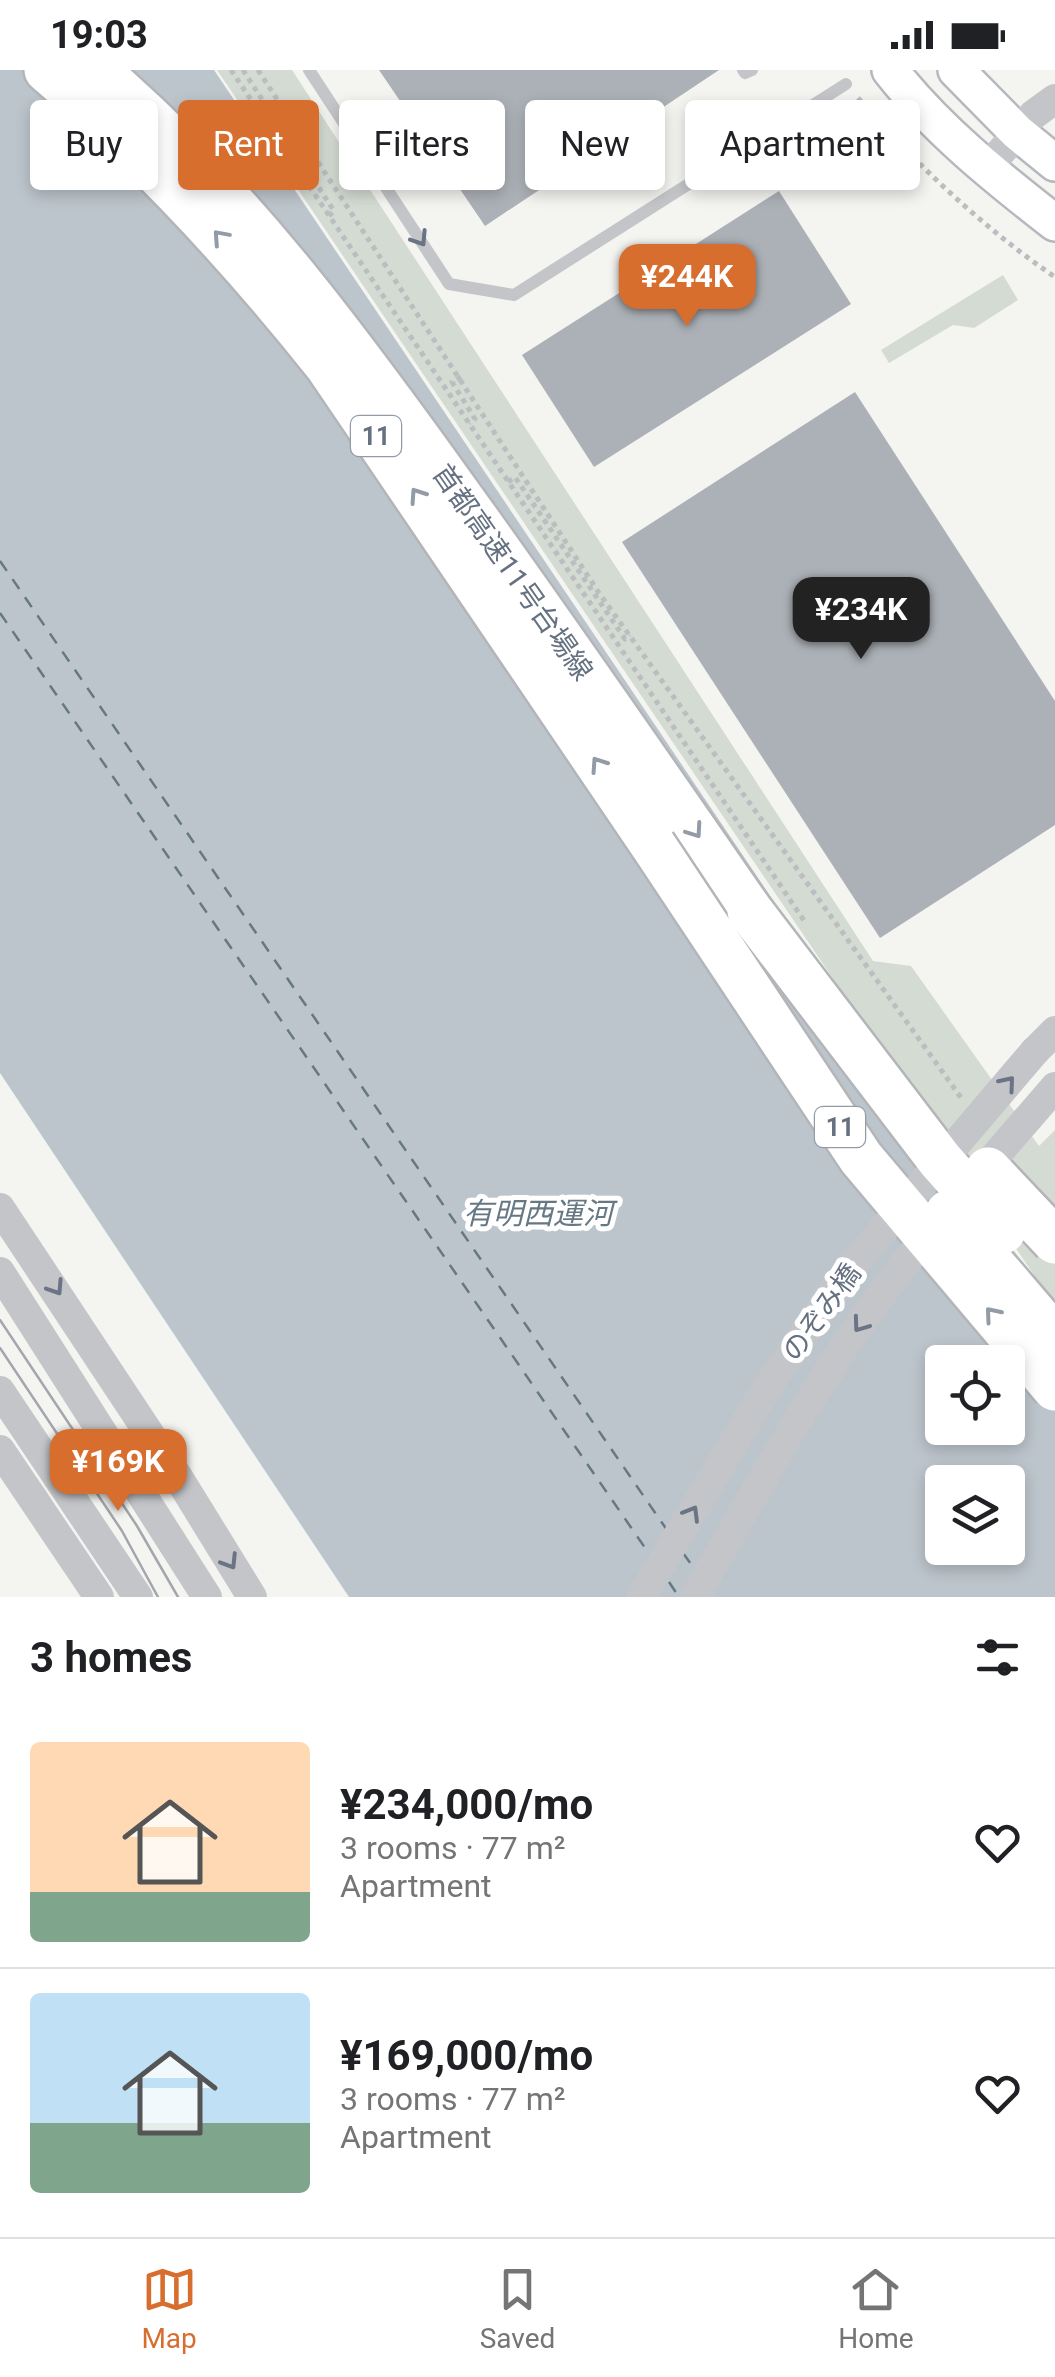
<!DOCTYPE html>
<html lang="en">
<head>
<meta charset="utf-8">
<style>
  :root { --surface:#fff; --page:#f2f2f2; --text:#202124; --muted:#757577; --line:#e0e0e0; --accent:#d76e2e }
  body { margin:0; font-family:Roboto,"Noto Sans JP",sans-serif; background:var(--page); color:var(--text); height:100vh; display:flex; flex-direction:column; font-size:38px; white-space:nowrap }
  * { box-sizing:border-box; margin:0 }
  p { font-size:32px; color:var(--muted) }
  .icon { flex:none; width:55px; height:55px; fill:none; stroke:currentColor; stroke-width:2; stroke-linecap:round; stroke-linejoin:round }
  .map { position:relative; height:1527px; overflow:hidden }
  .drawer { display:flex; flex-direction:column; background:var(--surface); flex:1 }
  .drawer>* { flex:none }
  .hud { position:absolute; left:30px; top:30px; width:995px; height:90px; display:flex; gap:20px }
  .controls { position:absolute; left:925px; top:1275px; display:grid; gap:20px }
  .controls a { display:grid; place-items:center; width:100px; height:100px; border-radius:10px; background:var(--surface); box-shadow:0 5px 15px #0003; font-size:50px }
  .price { position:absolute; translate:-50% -85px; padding:0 22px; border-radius:20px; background:var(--accent); color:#fff; font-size:32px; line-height:65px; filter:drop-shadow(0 2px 5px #0008) }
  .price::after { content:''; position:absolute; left:50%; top:60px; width:30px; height:22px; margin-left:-15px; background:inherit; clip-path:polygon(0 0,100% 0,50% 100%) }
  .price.active { background:#222; color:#fff }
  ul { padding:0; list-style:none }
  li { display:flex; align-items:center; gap:30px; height:250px; padding:0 30px }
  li+li { border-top:2px solid var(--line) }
  li span { display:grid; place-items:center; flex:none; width:280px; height:200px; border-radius:10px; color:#555 }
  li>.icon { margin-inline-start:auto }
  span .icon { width:120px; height:120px; fill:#fffc; stroke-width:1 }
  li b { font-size:42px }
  h2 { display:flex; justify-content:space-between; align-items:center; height:120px; padding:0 30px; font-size:42px }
  .chip { padding:0 35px; border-radius:10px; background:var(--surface); box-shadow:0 5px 15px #0003; font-size:35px; line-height:90px }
  .chip.active { background:var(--accent); color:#fff }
  .status { display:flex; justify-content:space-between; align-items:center; height:70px; padding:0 50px; background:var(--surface); direction:ltr }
  .status svg { height:28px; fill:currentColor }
  .dock { display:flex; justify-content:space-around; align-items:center; height:140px; border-top:2px solid var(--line); background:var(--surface); font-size:28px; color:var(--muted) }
  .dock a { display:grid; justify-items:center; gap:5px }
  .dock .active { color:var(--accent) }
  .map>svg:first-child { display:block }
</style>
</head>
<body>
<div class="status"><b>19:03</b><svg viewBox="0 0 49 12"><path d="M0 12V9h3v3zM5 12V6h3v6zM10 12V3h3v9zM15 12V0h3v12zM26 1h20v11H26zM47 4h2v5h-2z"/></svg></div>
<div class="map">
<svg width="1055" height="1527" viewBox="0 0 1055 1527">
  <rect width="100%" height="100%" fill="#f4f4f1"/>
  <!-- green -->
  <g fill="#d4dbd2">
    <polygon points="217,0 292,0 873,891 911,896 1039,1076 1055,1060 1055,1236"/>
    <polygon points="1003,205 1018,230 974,258 953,255 889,293 881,280"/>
  </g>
  <!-- water -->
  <path fill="#bdc5cc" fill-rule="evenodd" d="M0 0H214L1055 1249V1527H349L0 1003ZM942 1292H1008V1358H942ZM942 1412H1008V1478H942Z"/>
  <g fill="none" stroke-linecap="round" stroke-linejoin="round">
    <!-- ferry -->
    <g stroke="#667884" stroke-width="2.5" stroke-dasharray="12 10" stroke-linecap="butt">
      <polyline points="0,491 667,1460"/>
      <polyline points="0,543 650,1485"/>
      <polyline points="683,1483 696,1501"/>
      <polyline points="669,1512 679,1527"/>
    </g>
  </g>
  <!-- building -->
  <g fill="#acb1b7">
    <polygon points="379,0 719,0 485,156"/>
    <polygon points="779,121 851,234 594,397 522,285"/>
    <polygon points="855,322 1055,631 1055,755 880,868 622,472"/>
  </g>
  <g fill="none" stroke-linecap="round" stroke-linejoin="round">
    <!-- secondary casing -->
    <g stroke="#b5b8bd" stroke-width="40">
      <g id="secondary">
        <path d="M890 0C936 59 996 107 1055 153"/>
        <polyline points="956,0 1017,62 1055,93"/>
      </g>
    </g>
    <!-- motorway casing -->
    <g stroke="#b3b5b9" stroke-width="50">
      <g id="motorway">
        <path d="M47 0C151 89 243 189 328 296L653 775"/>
        <path d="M96 0C236 119 343 264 450 413 552 554 651 698 750 841"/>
      </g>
    </g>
    <!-- path -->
    <g stroke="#bcbdc0" stroke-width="5" stroke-dasharray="5 5" stroke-linecap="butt">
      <polyline points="231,0 805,852"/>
      <polyline points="243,0 334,141 329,146"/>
      <polyline points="258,0 599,523 962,1029"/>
      <path d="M858 28C916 94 982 157 1055 207"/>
      <polyline points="461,307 452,312 475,349 469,353"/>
      <polyline points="508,412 515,407 625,569 630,565"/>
    </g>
    <!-- service -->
    <g stroke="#c3c5c9" stroke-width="12">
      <polyline points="309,0 449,214 514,225 846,14"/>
      <polyline points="743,0 745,3 752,0"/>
    </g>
    <!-- tertiary -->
    <g stroke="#c3c5c9" stroke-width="30">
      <polyline points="986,99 1033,45 1055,29"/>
      <polyline points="1035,981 1055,961"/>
      <polyline points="0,1138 178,1407 252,1527"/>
      <polyline points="0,1202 207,1527"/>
      <polyline points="0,1321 138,1527"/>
      <polyline points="0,1380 99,1527"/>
    </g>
    <!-- secondary -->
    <use href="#secondary" stroke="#fff" stroke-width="35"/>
    <!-- motorway -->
    <use href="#motorway" stroke="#fff" stroke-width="45"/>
    <!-- tram -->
    <g stroke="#a3a7ad" stroke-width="2.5">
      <polyline points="0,1250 137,1456 178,1527"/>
      <polyline points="0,1278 122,1461 158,1527"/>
    </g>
    <!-- motorway-bridge casing -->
    <g stroke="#b3b5b9" stroke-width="50" stroke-linecap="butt">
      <g id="motorway-bridge">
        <polyline points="653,775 861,1088 1055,1318"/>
        <polyline points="750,841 940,1090 1003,1161"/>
        <polyline points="988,1100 1055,1171"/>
        <polyline points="948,1143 1055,1268"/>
      </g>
    </g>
    <!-- tertiary-bridge -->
    <g stroke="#c3c5c9" stroke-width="30">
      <polyline points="972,1113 1055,1017"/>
      <polyline points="641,1527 770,1313 842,1208 1035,981"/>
      <path d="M695 1527C769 1397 841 1265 939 1152"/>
    </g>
    <!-- motorway-bridge -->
    <use href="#motorway-bridge" stroke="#fff" stroke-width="45"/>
  </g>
  <!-- one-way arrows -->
  <defs><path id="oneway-chevron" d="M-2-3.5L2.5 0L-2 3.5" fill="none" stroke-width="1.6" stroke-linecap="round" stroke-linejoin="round" transform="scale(2.5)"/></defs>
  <g stroke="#939ba6">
    <use href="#oneway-chevron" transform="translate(220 167) rotate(-132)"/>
    <use href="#oneway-chevron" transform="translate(417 425) rotate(-124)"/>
    <use href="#oneway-chevron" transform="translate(598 694) rotate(-124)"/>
    <use href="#oneway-chevron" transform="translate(695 761) rotate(55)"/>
    <use href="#oneway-chevron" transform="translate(992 1244) rotate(-130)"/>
  </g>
  <g stroke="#6a7484">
    <use href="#oneway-chevron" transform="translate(420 169) rotate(57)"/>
    <use href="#oneway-chevron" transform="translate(1008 1013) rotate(-50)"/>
    <use href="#oneway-chevron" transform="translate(56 1218) rotate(57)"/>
    <use href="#oneway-chevron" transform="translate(860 1255) rotate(126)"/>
    <use href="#oneway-chevron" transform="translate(692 1443) rotate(-59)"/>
    <use href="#oneway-chevron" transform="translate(230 1492) rotate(58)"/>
  </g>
  <g text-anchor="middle" stroke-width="10" stroke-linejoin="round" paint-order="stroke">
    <!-- shield labels -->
    <g fill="#fff" stroke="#939ba6" stroke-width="2.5">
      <rect x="351" y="346" width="50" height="40" rx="8"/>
      <rect x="815" y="1037" width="50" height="40" rx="8"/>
    </g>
    <g font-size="25" font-weight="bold" fill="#657080">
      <text x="376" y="375">11</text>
      <text x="840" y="1066">11</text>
    </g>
    <!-- street labels -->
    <g font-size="28" fill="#657080" stroke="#fff">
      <text transform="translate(513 502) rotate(55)" y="10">首都高速11号台場線</text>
      <text transform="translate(821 1242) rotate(-54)" y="10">のぞみ橋</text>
    </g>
    <!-- water labels -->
    <g font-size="30" font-style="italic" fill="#667884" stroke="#fff">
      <text x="538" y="1154">有明西運河</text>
    </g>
  </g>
</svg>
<div class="controls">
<a><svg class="icon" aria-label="locate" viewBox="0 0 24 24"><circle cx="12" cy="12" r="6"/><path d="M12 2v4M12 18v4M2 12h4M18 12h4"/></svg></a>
<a><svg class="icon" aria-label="layers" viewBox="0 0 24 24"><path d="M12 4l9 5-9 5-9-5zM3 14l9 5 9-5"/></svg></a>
</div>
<b class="price" style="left:687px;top:259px">¥244K</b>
<b class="price active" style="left:861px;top:592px">¥234K</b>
<b class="price" style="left:118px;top:1444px">¥169K</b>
<div class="hud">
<a class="chip">Buy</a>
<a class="chip active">Rent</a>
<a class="chip">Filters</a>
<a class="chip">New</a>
<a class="chip">Apartment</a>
</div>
</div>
<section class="drawer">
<h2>3 homes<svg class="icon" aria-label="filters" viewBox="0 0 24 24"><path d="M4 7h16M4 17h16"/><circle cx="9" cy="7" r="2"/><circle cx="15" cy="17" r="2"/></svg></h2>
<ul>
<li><span style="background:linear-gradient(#ffd9b3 75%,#7fa58c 0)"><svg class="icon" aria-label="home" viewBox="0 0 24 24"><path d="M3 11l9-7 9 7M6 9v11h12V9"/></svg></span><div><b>¥234,000/mo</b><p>3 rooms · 77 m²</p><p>Apartment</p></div><svg class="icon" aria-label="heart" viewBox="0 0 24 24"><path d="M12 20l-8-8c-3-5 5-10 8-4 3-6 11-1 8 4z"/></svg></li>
<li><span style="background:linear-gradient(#bfe0f5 65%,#7fa58c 0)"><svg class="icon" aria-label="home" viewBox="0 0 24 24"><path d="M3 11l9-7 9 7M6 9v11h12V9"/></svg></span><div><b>¥169,000/mo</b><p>3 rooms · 77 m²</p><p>Apartment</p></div><svg class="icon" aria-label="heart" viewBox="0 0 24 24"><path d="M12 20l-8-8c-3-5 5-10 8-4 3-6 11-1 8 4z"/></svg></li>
</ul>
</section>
<nav class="dock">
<a class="active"><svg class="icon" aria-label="map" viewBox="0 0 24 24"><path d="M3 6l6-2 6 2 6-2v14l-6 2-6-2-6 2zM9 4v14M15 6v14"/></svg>Map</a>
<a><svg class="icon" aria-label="saved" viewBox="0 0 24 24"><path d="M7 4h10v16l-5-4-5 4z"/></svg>Saved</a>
<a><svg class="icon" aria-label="home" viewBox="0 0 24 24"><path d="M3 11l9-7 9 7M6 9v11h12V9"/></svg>Home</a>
</nav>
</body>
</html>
